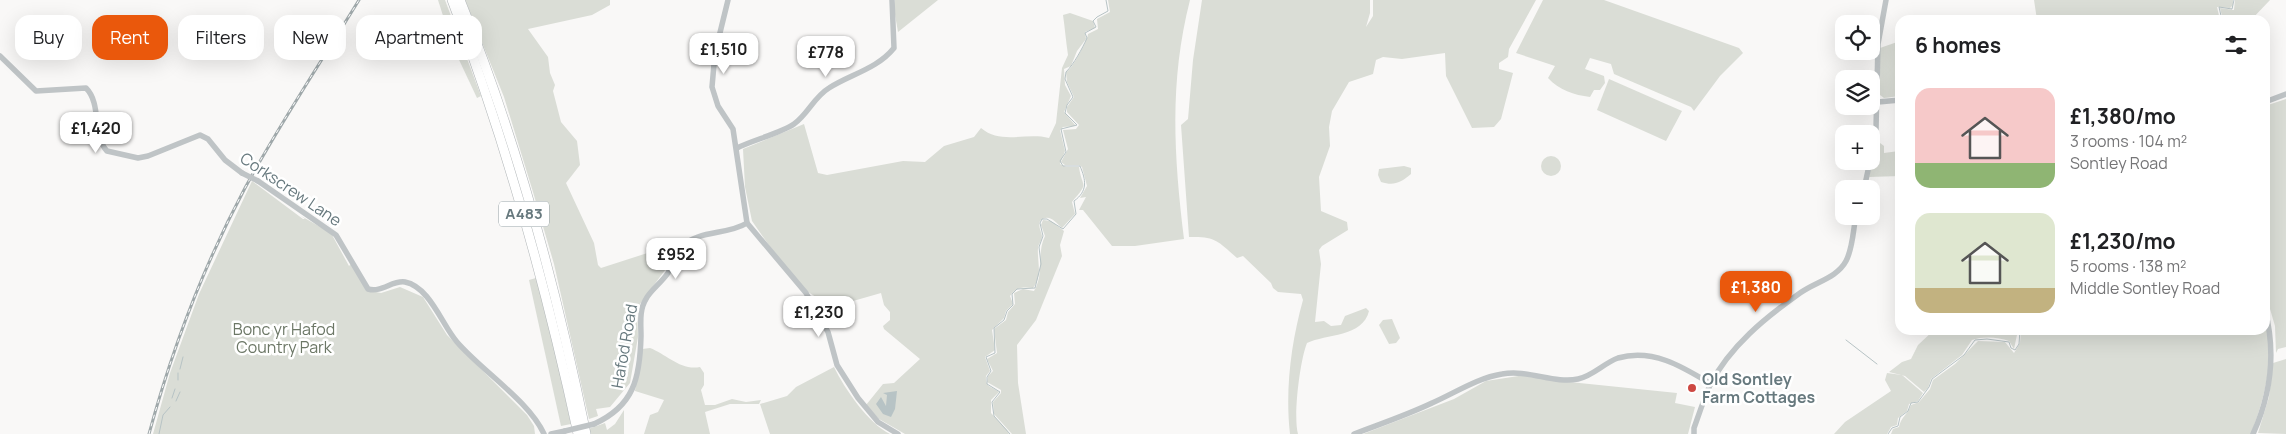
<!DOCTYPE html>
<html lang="en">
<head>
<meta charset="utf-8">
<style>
  :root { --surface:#fff; --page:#f2f2f2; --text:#202124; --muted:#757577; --accent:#ea580c }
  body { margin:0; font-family:Manrope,sans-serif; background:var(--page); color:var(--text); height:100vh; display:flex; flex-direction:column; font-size:19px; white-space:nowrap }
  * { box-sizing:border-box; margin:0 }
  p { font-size:16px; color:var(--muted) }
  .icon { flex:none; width:28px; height:28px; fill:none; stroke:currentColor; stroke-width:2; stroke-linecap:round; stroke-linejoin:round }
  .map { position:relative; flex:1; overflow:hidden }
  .details { position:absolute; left:1895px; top:15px; width:375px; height:320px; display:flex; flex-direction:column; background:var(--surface); border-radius:15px; box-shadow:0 5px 20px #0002 }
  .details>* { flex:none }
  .top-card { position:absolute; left:15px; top:15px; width:475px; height:45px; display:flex; gap:10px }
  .controls { position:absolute; left:1835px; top:15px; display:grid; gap:10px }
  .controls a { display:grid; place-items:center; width:45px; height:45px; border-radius:10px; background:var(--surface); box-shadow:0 5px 20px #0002; font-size:25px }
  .price { position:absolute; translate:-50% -42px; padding:0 11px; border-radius:10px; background:#fff; color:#222; font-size:16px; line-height:32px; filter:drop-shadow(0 1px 2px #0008) }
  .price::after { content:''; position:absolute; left:50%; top:30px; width:15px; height:11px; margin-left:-8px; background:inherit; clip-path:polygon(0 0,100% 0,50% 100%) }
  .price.current { background:var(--accent); color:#fff }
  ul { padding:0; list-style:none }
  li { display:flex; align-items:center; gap:15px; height:125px; padding:0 20px }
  li span { display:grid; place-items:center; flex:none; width:140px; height:100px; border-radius:15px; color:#555 }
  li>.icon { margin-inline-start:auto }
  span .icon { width:60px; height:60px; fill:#fffc; stroke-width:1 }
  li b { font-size:21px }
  h2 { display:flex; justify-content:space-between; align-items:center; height:60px; padding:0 20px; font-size:21px }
  .chip { padding:0 18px; border-radius:15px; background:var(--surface); box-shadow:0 5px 20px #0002; font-size:18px; line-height:45px }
  .chip.current { background:var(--accent); color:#fff }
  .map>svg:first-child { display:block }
</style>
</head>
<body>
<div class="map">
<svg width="2286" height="434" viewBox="0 0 2286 434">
  <rect width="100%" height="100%" fill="#f9f8f7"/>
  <!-- green -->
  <g fill="#daddd6">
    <polygon points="438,0 445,0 481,96 477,98 453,47"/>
    <polygon points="465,0 610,0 610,5 592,15 528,29 548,57 550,73 555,85 553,91 561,122 577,141 580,165 566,183 594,243 598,265 601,268 666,247 681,239 668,266 637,308 638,337 630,383 610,407 596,409 598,416 589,419 554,264 533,192 504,97"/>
    <polygon points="895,0 938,0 898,32 894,9"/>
    <path d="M1108 0H1190C1169 82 1174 156 1184 239L1135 246H1112L1083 210H1079L1086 197 1080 198 1087 186 1082 167 1079 165H1065L1061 162 1068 149 1063 130 1076 129 1079 125 1067 112V107L1074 97 1067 82 1066 72C1072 70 1088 39 1088 34L1098 29 1097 19 1110 12Z"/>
    <path d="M1202 0H1370V13L1366 27 1373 16V0H1536L1509 49 1508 57 1499 63V69L1513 73 1501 119 1494 127 1472 128 1446 76 1445 53 1402 59 1383 57 1376 60 1373 74 1349 82 1332 111 1329 127 1330 146 1319 177 1321 211 1347 222 1348 230 1322 246 1319 250 1321 264 1315 322 1324 321 1331 326 1341 325 1345 316 1366 308 1369 311C1363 337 1326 334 1307 343 1300 360 1293 417 1298 434H1290C1285 390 1291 343 1303 300L1301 294 1278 292 1273 288 1271 283 1243 256 1237 258C1218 241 1215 236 1189 237L1181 125 1188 119 1193 60Z"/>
    <path d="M1543 0H1604L1739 48 1743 53 1720 76 1694 111 1691 107 1614 74 1611 64 1590 58 1585 69 1604 76 1605 83 1600 90H1594L1590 97C1574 95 1559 90 1548 78L1555 66 1516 53Z"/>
    <polygon points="2034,0 2233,0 2233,5 2230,8 2217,7 2220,20 2037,20"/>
    <polygon points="2235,0 2270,0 2251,20 2223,20 2220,8 2234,10"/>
    <path d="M1070 13 1093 21 1095 28 1085 32 1086 39 1077 51 1071 66 1064 69 1065 85 1071 96 1064 112 1076 126 1063 127 1060 130 1065 151 1060 164 1066 167H1079C1082 189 1090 181 1072 202L1075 214 1062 228C1055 222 1049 213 1040 221 1038 227 1041 230 1042 236 1042 241 1038 244 1038 248 1037 262 1043 276 1033 288 1023 287 1016 287 1010 296L1013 304 1006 311 1004 318 992 330 995 350 985 357 990 371 986 376C985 388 992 386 999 392L991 400V413L1007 430 1009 434H905L879 419 866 405 883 384 894 383 920 359 884 329 883 326 890 320V312L884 305 881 293 832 307 808 292 773 251 752 221 745 187 743 149 804 124 818 173 827 175 903 161 925 162 944 146 974 137 981 128C1001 145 1026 132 1049 138L1056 123 1062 68 1068 55C1066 42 1065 29 1063 15Z"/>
    <polygon points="1900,41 1900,96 1884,98 1880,95 1880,48"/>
    <polygon points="1609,79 1682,111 1666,141 1597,110"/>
    <polygon points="2286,99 2286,347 2278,349 2276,353 2275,326 2265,292 2265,106"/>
    <polygon points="1880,143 1884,146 1884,153 1899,151 1900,143 1900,176 1869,177 1875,144"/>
    <circle cx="1551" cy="166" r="10"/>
    <path d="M1404 166 1411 168V174C1400 183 1394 186 1381 182L1378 175 1379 169Z"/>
    <polygon points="252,181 303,219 305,219 301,216 331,233 349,266 351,264 371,291 381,293 400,287 423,297 447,335 527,415 534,426 535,434 153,434 170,373 199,294"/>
    <path d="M1043 220 1051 221 1064 231 1060 245 1062 256 1036 320 1017 345 1018 383 1026 434H1012L994 414 993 402 1001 393V390L987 382 988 376 993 371 987 359 997 353 994 329 1006 320 1008 312 1015 304 1014 293 1023 289 1034 291C1045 273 1036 254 1045 236L1041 225Z"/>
    <polygon points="536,278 548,320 571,424 561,426 529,280"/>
    <path d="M2265 315C2275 358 2266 394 2251 434H1891L1893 429 1899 427C1901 417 1908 414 1911 405L1919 402 1930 389 1933 380 1955 364 1978 341 2005 342 2014 353 2020 343 2021 330H2265Z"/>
    <polygon points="1392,319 1400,338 1396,343 1389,344 1379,325 1383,320"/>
    <path d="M1934 330H2018L2014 349 2009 341C1998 337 1983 336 1972 340L1962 355 1931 379 1928 388 1924 392 1905 376 1889 372 1902 362 1911 359 1918 345Z"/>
    <path d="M650 348C666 354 681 371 700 367L704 373V385L701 390 705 405H715L732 399 746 402 761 400 759 404H730L705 412 710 434H644L650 415 658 412 664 400 635 391 639 364 642 360V349Z"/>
    <polygon points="2286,359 2286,434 2258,433 2269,397 2273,363"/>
    <path d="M834 367C844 388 869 424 890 434H770L760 404 787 396 796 387Z"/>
    <polygon points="1887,373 1902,375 1923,393 1918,401 1909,404 1907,411 1898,418 1897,425 1891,427 1887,434 1834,434 1845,422 1891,391 1885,380"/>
    <polygon points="1525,375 1560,381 1677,393 1675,403 1695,407 1688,434 1363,434 1454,399 1486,381"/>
    <polygon points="624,410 624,434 589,434 588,429 605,423 607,430 615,424"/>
  </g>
  <!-- water -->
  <polygon fill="#b7c3c5" points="897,391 895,409 891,417 883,414 876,404 881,397 886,406 887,395 883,393"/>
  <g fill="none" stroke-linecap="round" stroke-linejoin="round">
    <!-- stream -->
    <g stroke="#b7c3c5" stroke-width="1">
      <polyline points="2222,20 2219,7 2232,9 2234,0"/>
      <polyline points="1846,340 1877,364"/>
      <polyline points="180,369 183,357"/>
      <polyline points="178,373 178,380"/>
      <polyline points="172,398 175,389"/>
      <polyline points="176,401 180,392"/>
      <polyline points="159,434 163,415 170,407"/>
      <path d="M1010 434 994 416 992 402 1000 392 987 384V377L991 371 986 357 995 353 994 328 1004 320 1007 311 1013 305 1012 294 1017 289 1035 288 1041 264 1039 247 1043 236 1040 223 1042 219H1047L1063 229 1076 214 1074 201C1088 191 1086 180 1080 166H1063L1060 161 1066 152 1061 129 1077 125 1065 113 1067 105 1073 97 1065 79 1066 72C1074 64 1082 49 1087 38L1085 33 1096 27 1093 21 1097 17 1108 11 1106 0"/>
      <polyline points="1888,434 1892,428 1898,426 1900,417 1908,411 1911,403 1918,402 1929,387 1932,379 1964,355 1975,340 1987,339 2009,342 2011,348 2015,350 2019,344 2020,330"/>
    </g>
    <!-- highway casing -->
    <g stroke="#b1b6b8" stroke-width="10">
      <g id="highway">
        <path d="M452 0C506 141 546 286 578 434"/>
        <path d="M460 0C517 140 556 287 586 434"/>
      </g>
    </g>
    <!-- minor -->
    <g stroke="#bfc4c6" stroke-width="5.5">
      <path d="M0 56 36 91 86 88C102 104 92 135 107 151L138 158 148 156 200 135 208 139 225 160 242 173"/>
      <polyline points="1878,102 1900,100"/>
      <polyline points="2265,102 2286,94"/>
      <path d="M737 148C753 140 781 133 794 124 808 114 814 97 829 88 851 74 877 69 894 48L892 0"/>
      <polyline points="1871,154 1876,129 1878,44 1886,0"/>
      <path d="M258 181 336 235 368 289C382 293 392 280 405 282 430 287 442 325 457 342 482 371 529 401 544 434"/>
      <polyline points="1864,189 1870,161"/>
      <polyline points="747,223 806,293 828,332 837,365 858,398 878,422 898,434"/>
      <path d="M594 424C634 406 640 378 641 336 641 324 639 310 646 299 650 291 661 283 668 273 672 265 675 251 682 246 699 230 728 235 747 223L733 129 718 106 712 87 715 53 728 0"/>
      <polyline points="551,434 565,431"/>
      <path d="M1354 434C1380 424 1407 415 1432 403 1455 393 1477 378 1502 374 1528 369 1554 384 1578 379 1593 376 1604 363 1618 358 1653 348 1683 367 1711 384"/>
      <path d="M1694 434V428C1699 414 1704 399 1710 385 1730 346 1765 318 1800 293 1815 282 1837 278 1846 261 1853 248 1853 230 1856 216"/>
      <path d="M2253 434C2271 394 2276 352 2265 310"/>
    </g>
    <!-- highway -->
    <use href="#highway" stroke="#fff" stroke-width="9"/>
    <!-- rail casing -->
    <g stroke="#9fa8aa" stroke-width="3">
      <path id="rail" d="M149 434C172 349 204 265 245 188 280 123 321 62 359 0"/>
    </g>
    <!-- rail -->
    <use href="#rail" stroke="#fff" stroke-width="1" stroke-dasharray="4" stroke-linecap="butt"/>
    <!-- minor-bridge -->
    <g stroke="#bfc4c6" stroke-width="5.5">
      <polyline points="242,173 258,181"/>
      <polyline points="565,431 594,424"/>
    </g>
  </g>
  <!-- markers -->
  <circle fill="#cd4842" stroke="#fff" stroke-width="2" cx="1692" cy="388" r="5"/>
  <g text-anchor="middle" stroke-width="5" stroke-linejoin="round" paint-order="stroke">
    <!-- shield labels -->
    <rect fill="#fff" stroke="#95a1a5" stroke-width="1" x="499" y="201.5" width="50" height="25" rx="4"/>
    <g font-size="15" font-weight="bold" fill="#67797e">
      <text x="524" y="219">A483</text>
    </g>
    <!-- street labels -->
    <g font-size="16" fill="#67797e" stroke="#fff">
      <text transform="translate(291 189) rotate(34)" y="6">Corkscrew Lane</text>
      <text transform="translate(624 346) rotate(-80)" y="6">Hafod Road</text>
    </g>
    <!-- park labels -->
    <g font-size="16" fill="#6c7766" stroke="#fff">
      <text x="284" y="335">Bonc yr Hafod<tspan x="284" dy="18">Country Park</tspan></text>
    </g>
    <!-- poi labels -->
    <g font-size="16" font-weight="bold" fill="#67797e" stroke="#fff" text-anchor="start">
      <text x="1702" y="385">Old Sontley<tspan x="1702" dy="18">Farm Cottages</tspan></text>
    </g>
  </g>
</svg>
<div class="controls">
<a><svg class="icon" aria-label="locate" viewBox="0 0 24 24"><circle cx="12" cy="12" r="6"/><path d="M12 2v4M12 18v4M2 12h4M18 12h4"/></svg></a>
<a><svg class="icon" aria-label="layers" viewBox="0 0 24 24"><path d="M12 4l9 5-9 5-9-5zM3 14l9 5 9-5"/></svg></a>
<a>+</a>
<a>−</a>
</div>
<b class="price" style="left:724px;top:75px">£1,510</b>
<b class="price" style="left:826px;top:78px">£778</b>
<b class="price" style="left:96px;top:154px">£1,420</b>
<b class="price" style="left:676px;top:280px">£952</b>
<b class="price current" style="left:1756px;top:313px">£1,380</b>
<b class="price" style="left:819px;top:338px">£1,230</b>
<div class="top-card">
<a class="chip">Buy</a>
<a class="chip current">Rent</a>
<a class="chip">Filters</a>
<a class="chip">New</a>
<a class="chip">Apartment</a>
</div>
<section class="details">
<h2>6 homes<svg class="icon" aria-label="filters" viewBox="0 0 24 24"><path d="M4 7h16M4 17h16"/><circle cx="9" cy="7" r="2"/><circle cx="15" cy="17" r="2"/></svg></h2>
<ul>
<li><span style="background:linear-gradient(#f6c9c9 75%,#8fb573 0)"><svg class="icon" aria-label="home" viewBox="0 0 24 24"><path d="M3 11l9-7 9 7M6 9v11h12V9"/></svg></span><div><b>£1,380/mo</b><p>3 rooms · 104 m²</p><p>Sontley Road</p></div></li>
<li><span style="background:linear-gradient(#dfe7d0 75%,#c2b280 0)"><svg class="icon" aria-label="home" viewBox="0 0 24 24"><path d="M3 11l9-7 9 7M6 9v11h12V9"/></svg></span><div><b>£1,230/mo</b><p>5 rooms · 138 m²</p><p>Middle Sontley Road</p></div></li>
</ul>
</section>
</div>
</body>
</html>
